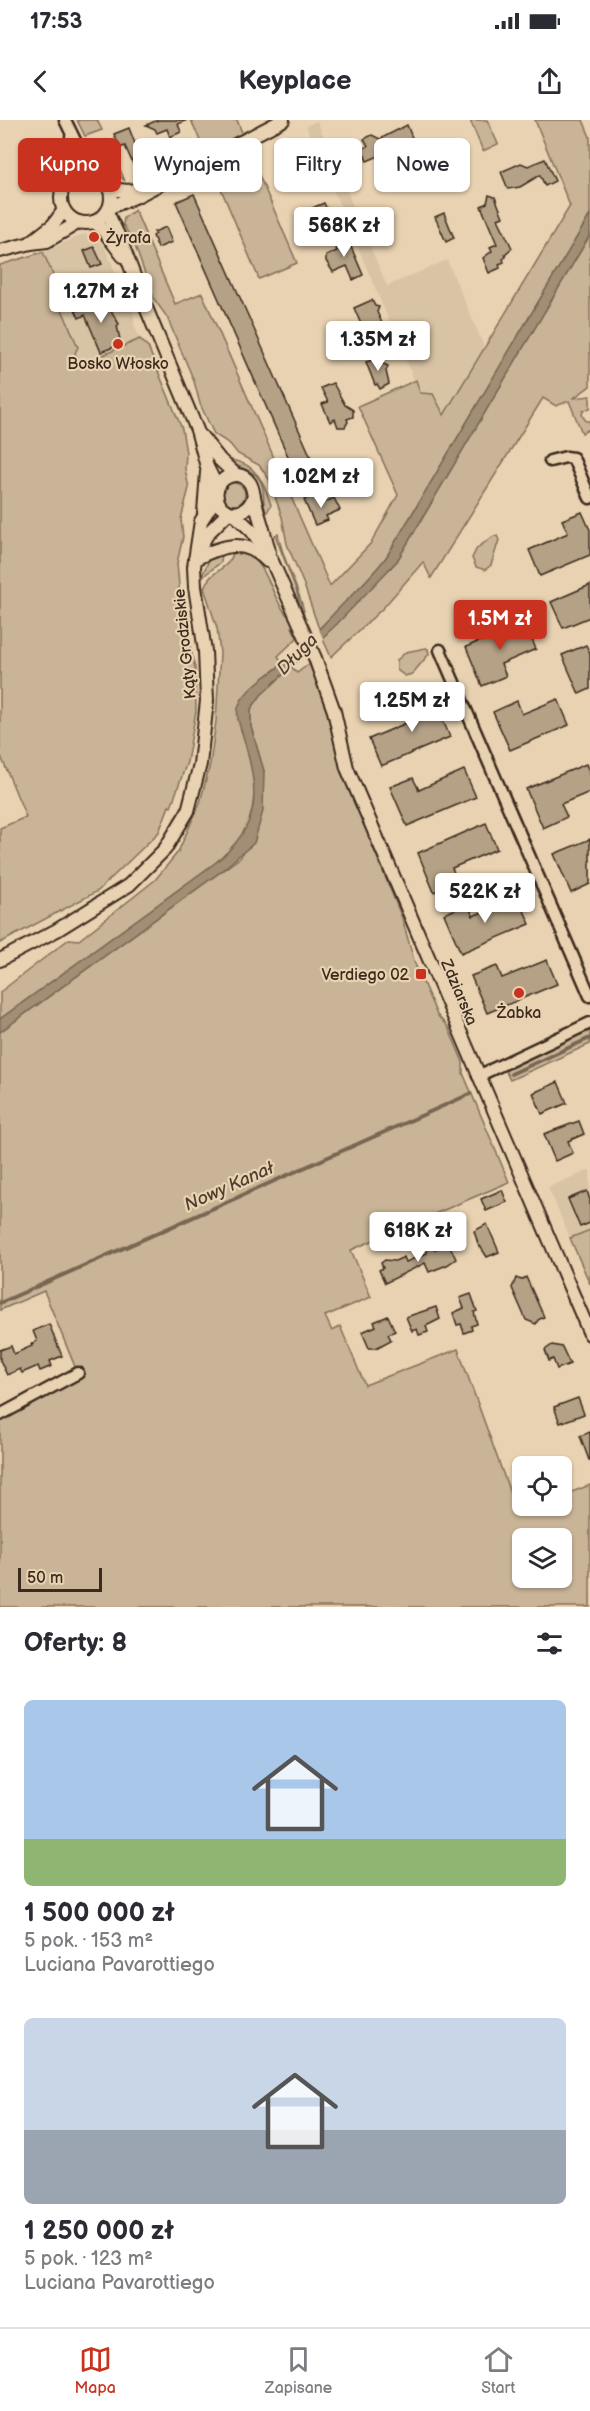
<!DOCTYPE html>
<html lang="pl">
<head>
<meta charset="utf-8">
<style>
  :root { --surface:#fff; --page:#f2f2f3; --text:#2b2b33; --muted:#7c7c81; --line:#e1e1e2; --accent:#c8321e }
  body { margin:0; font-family:"Balsamiq Sans",sans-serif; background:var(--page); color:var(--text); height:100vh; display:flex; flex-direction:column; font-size:22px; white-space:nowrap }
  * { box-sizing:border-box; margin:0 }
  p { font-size:20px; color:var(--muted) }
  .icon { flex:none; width:33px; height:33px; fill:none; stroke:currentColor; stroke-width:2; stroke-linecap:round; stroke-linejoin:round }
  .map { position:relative; height:1487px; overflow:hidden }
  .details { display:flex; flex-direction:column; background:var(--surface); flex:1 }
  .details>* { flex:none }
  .banner { position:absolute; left:18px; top:18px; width:555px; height:54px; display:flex; gap:12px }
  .tools { position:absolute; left:512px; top:1336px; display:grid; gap:12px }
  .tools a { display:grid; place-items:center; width:60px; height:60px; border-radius:9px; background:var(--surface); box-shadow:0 2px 4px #0004; font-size:30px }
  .scale { position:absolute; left:18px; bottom:15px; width:84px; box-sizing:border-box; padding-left:6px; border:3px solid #3b2a1e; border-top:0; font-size:16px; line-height:21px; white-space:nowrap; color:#3b2a1e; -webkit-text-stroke:4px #e8d2b1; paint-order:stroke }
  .price { position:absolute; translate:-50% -51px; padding:0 14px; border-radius:6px; background:#fff; color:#222; font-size:20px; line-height:39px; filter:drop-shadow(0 2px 3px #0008) }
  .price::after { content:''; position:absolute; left:50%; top:36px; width:18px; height:14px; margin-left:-9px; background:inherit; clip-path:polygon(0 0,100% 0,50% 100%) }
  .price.on { background:var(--accent); color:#fff }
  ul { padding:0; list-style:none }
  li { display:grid; align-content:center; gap:12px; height:318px; padding:0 24px }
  li span { display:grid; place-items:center; height:186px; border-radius:9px; color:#555 }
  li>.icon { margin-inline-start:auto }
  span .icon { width:108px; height:108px; fill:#fffc; stroke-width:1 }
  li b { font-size:26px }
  h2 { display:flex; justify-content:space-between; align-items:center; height:72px; padding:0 24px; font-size:26px }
  .pill { padding:0 21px; border-radius:9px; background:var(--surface); box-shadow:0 2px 4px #0004; font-size:21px; line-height:54px }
  .pill.on { background:var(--accent); color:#fff }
  .status { display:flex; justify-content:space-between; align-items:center; height:42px; padding:0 30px; background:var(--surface); direction:ltr }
  .status svg { height:16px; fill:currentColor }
  header { display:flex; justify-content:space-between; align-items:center; height:78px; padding:0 24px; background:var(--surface); font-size:27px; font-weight:800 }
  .menu { display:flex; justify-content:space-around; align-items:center; height:84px; border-top:2px solid var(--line); background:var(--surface); font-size:16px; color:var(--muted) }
  .menu a { display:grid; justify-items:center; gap:3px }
  .menu .on { color:var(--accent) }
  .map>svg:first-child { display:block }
</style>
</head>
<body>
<div class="status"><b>17:53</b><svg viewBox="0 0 49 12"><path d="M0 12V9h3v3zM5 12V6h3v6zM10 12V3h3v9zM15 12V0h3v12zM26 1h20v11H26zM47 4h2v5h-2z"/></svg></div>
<header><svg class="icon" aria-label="back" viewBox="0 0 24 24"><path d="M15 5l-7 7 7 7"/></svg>Keyplace<svg class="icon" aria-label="share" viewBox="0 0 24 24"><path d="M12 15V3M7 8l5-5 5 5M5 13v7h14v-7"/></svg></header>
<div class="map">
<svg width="590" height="1487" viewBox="0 0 590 1487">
  <rect width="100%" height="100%" fill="#e8d2b1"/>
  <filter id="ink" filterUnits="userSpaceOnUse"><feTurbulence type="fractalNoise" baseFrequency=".0167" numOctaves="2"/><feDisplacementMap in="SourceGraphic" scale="12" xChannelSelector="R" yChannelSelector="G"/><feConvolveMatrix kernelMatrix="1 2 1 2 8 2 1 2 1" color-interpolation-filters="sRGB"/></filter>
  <g filter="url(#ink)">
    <!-- built -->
    <g fill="#d8c3a4">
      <polygon points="317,1 387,166 447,140 485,229 444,296 420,273 306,6"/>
      <polygon points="84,114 96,118 104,126 134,195 134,205 140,219 103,234 105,240 82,249 55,173 60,171 43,132"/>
      <polygon points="590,1050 590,1110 570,1118 548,1067"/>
    </g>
    <!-- green -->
    <g fill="#c9b497" stroke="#826f5a" stroke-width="1.5" fill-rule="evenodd">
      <polygon points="77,0 97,0 102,10 85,16"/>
      <polygon points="191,0 237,0 243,15 206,34"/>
      <polygon points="470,0 487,0 498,24 483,31"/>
      <polygon points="535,0 583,0 590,17 590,95 387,436 375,452 319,509 304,465 287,424 282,397 269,359 259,345 238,334 230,324 214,314 200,284 194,261 167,197 154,179 135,126 123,104 124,98 135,90 175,184 202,173 330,466 371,423 398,375 358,286 416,260 420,273 433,274 444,295 570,86"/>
      <polygon points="107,20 125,61 92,32 89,27"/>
      <polygon points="249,32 297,143 259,159 213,50"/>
      <polygon points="590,115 590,266 574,278 590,276 590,288 583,291 582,295 586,301 590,301 590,309 582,313 569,281 556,286 543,278 431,458 423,442 383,488 331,537 322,517 397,441"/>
      <polygon points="43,132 60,171 55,173 78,227 75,233 82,249 105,240 103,235 140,219 148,227 182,309 186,333 185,349 189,368 181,399 183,417 177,443 181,488 195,547 196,591 187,642 171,687 169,686 159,712 98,771 0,823 0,708 26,697 0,634 0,145"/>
      <path d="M231 340C257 344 264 363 271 385L266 394C263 385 264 378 263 370 260 350 243 349 228 342Z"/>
      <circle cx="234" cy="374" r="11"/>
      <path d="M278 414C283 441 297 464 304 491L302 492 296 470 275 415Z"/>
      <polygon points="494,416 497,416 499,420 491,445 485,450 476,447 472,438 477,428"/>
      <path d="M234 430C263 434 266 459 278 481 282 490 289 497 294 505L292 507 297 518 278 536 283 543 265 557 241 581C247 621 264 671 246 709 240 724 227 733 215 743L0 899V872L69 819 79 820 155 760 178 732 200 683 210 644 216 601 220 533 217 508 204 468C209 450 230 451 234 430Z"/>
      <polygon points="222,431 221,442 201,458 209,440"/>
      <polygon points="426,528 428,529 429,534 412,554 405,556 397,550 397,540 406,532"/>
      <path d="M309 544 323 573 346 661 402 798 415 844 437 895 448 907 463 942V953L509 1062 351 1130 371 1177 325 1196 332 1211 340 1206 365 1265 458 1229 517 1392 535 1386H561V1376L590 1365V1487H0V1300L80 1259 44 1171 0 1190V912L241 737 264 651 251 607V589L261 575 292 547 297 553ZM522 1419H561V1458H522Z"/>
      <polygon points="590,909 590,924 510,960 505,950"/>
      <polygon points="590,1110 590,1164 570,1118"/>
    </g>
    <!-- water -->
    <path fill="#a18e75" stroke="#786652" stroke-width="1.5" d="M590 95V115L397 441 336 505 261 575 251 589V607L264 651 263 691 254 723 220 752 0 912V899L215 743C263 704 259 672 243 616 240 607 235 595 239 585 247 565 277 550 293 536 308 521 323 505 337 490 355 472 372 456 387 436Z"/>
    <!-- pier -->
    <polygon fill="#e8d2b1" points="317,506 324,520 306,537 300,524"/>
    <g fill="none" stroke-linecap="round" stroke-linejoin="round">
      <!-- stream -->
      <g stroke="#786652" stroke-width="4">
        <polyline points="511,954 590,918"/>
        <polyline points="0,1183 470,974"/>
      </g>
    </g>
    <!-- building -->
    <g fill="#b4a186" stroke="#3b2a1e" stroke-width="1.5">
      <polygon points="158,0 187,0 178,4 181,12 170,17 167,9 157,13 155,9 146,5"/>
      <polygon points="407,5 417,30 409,34 405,25 367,41 362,29 368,26 364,19 372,15 380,19"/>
      <polygon points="129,8 146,52 138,55 125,26 120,28 114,14"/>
      <polygon points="305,20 310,32 307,33 310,40 298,45 295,38 290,40 285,28"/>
      <polygon points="545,39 555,61 545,66 540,55 520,67 508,69 501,52 521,43 528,46"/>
      <polygon points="194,74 314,344 316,351 298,359 176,82"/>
      <polygon points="489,75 495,77 503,97 498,99 512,128 505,134 506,137 503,139 504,142 499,144 500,148 489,153 483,138 492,131 490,127 497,124 481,86 487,83"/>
      <polygon points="324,83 332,100 305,112 298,94"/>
      <polygon points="444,93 454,118 446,122 435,97"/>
      <polygon points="166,107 172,122 158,128 153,116 156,114 154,112"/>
      <polygon points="346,115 363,155 353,160 347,146 333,152 326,141 326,136 337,131 332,121"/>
      <polygon points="94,127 102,144 91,148 84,131"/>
      <polygon points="96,179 110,189 119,204 117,206 121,224 101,232 85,195 79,198 75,189"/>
      <polygon points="372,180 375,186 379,187 377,192 382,203 364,211 354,188"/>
      <polygon points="379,236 383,244 388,246 386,251 389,264 380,269 377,264 375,265 366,242 370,241 371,237 375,238"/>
      <polygon points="333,263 345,285 353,290 353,297 347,299 348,302 345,307 338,307 335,299 330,302 322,284 328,282 321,268"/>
      <polygon points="316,374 321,384 334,378 340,390 326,396 328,400 315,405 304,380"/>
      <polygon points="582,392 590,410 590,435 540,456 529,430 568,413 562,400"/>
      <polygon points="590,465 590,497 563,508 551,482"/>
      <polygon points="521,494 536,529 501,544 506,556 482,566 466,527 512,507 509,500"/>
      <polygon points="586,525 590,533 590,569 579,574 562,535"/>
      <polygon points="432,574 450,617 381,646 369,619 418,598 412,583"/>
      <polygon points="558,579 569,605 510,630 493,592 517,581 522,594"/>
      <polygon points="586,644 590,654 590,672 561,684 567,697 543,708 526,669"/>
      <polygon points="464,650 476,677 407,706 390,667 413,658 419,670"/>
      <polygon points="486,703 497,729 452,748 458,762 434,772 418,733"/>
      <polygon points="590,719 590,764 571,773 554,734"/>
      <polygon points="518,777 530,804 461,833 444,794 468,784 473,796"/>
      <polygon points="547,840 557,864 487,893 471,856 497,846 502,858"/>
      <polygon points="558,962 567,983 542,994 533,973"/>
      <polygon points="579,1001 584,1014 568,1021 573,1033 555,1041 544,1014"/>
      <polygon points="502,1070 507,1082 486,1091 481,1079"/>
      <polygon points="587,1071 590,1080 590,1103 580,1107 568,1079"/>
      <polygon points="487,1104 499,1132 487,1137 480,1126 479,1127 474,1111"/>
      <polygon points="449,1124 456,1139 447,1145 429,1152 425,1143 385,1163 379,1150 383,1148 381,1143 385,1140 395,1141 404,1137 406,1142 427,1133 428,1126 435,1129"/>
      <polygon points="526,1157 544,1197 538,1200 536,1204 526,1200 512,1168 516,1158 521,1160"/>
      <polygon points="471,1174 477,1191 474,1192 477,1204 471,1206 472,1210 464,1213 461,1204 457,1205 453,1193 464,1188 460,1178"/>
      <polygon points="436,1187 440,1199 426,1206 428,1212 419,1215 417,1209 412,1211 406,1197"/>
      <polygon points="388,1196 395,1211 388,1214 391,1220 376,1228 369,1228 362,1212 376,1206 374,1202"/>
      <polygon points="49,1204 62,1236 50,1241 52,1246 40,1251 38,1246 22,1253 20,1249 7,1255 0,1240 0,1230 11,1226 14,1234 32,1226 31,1224 37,1221 33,1211"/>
      <polygon points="552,1225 562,1227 570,1244 557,1249 553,1239 549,1241 545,1230"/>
      <polygon points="578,1278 584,1294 560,1303 554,1287"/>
      <polygon points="590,1312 590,1340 589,1340 580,1316"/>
    </g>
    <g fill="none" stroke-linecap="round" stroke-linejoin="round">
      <!-- minor casing -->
      <g stroke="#3b2a1e" stroke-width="15">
        <g id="minor">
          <polyline points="65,0 91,53"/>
          <polyline points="71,17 74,37 73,56"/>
          <polyline points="550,341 566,337 573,338 590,378"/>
          <polyline points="440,530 590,876"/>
          <polyline points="478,956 590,903"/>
          <polyline points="0,1295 78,1253"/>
        </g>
      </g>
      <!-- tertiary casing -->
      <g stroke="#3b2a1e" stroke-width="16">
        <g id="tertiary">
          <circle cx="86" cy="78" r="25"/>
          <polyline points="110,69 128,71 143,69"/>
          <polyline points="110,87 137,76 283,0"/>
          <polyline points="107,92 120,119 147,190 197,310 207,347 217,367"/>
          <polyline points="94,102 101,107 123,136"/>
          <polyline points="31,122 53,105 64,90"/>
          <polyline points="0,131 31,123 47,121 79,102"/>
          <polyline points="201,316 220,340 236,355"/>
          <path d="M254 376C249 392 234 398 221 387 205 364 236 343 250 363 253 368 253 372 254 377 258 395 265 413 269 432"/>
          <polyline points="204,392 207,352"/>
          <polyline points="233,393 252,411 271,439 315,538 334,591 347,648 590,1214"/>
          <polyline points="200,427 208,413 229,392"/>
          <path d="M195 439C221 426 245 417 267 441"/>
          <polyline points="0,840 57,810 129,765 165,729 188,691 200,644 207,581 205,531 195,467 194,447 201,401 216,378"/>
        </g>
      </g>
      <!-- minor -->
      <use href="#minor" stroke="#e8d2b1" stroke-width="10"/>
      <!-- tertiary -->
      <use href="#tertiary" stroke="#e8d2b1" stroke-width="12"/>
    </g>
  </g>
  <!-- markers -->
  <g fill="#c8321e" stroke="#e8d2b1" stroke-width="2">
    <circle cx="94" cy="117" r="6"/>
    <circle cx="118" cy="224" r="6"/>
    <rect x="415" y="848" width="12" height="12" rx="3"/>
    <circle cx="519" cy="873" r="6"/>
  </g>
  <g text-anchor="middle" stroke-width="4.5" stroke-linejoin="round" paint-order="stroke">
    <!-- poi labels -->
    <g font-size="16" fill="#3b2a1e" stroke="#e8d2b1">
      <text x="106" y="123" text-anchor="start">Żyrafa</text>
      <text x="118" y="249">Bosko Włosko</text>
      <text x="409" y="860" text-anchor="end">Verdiego 02</text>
      <text x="519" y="898">Żabka</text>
    </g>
    <!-- street labels -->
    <g font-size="16" fill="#3b2a1e" stroke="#e8d2b1">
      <text transform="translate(184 524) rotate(-96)" y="6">Kąty Grodziskie</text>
      <text transform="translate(460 872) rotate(67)" y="6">Zdziarska</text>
    </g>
    <!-- water labels -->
    <g font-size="18" font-style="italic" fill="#4f3e2f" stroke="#e8d2b1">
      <text transform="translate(297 534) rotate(-45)" y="6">Długa</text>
      <text transform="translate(229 1066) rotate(-24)" y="6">Nowy Kanał</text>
    </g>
  </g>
</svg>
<div class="tools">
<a><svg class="icon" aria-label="locate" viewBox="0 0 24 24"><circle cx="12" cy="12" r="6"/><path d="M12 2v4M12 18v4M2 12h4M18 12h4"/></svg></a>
<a><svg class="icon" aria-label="layers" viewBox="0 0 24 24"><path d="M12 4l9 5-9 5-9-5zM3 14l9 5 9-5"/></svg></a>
</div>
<div class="scale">50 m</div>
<b class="price" style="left:344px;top:138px">568K zł</b>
<b class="price" style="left:101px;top:204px">1.27M zł</b>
<b class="price" style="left:378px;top:252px">1.35M zł</b>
<b class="price" style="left:321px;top:389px">1.02M zł</b>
<b class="price on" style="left:500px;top:531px">1.5M zł</b>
<b class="price" style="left:412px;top:613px">1.25M zł</b>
<b class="price" style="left:485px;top:804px">522K zł</b>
<b class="price" style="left:418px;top:1143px">618K zł</b>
<div class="banner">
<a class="pill on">Kupno</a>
<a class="pill">Wynajem</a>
<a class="pill">Filtry</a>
<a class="pill">Nowe</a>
</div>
</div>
<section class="details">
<h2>Oferty: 8<svg class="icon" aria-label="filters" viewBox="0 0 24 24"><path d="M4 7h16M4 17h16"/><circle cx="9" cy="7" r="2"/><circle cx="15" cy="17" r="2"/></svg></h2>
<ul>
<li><span style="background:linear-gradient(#a9c7e8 75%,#8fb573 0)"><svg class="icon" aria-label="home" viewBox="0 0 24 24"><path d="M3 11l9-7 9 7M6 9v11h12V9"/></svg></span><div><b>1 500 000 zł</b><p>5 pok. · 153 m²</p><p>Luciana Pavarottiego</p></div></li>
<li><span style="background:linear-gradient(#c9d6e8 60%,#9aa5b1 0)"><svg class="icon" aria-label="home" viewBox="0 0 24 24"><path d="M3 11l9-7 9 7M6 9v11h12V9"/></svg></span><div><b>1 250 000 zł</b><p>5 pok. · 123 m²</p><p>Luciana Pavarottiego</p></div></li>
</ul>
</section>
<nav class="menu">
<a class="on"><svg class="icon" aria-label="map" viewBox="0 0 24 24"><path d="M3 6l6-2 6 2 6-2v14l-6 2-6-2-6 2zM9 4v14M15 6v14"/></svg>Mapa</a>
<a><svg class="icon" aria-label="saved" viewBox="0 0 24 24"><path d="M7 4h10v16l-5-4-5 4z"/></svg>Zapisane</a>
<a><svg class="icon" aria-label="home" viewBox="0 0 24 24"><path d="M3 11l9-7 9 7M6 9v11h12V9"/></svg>Start</a>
</nav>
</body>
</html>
